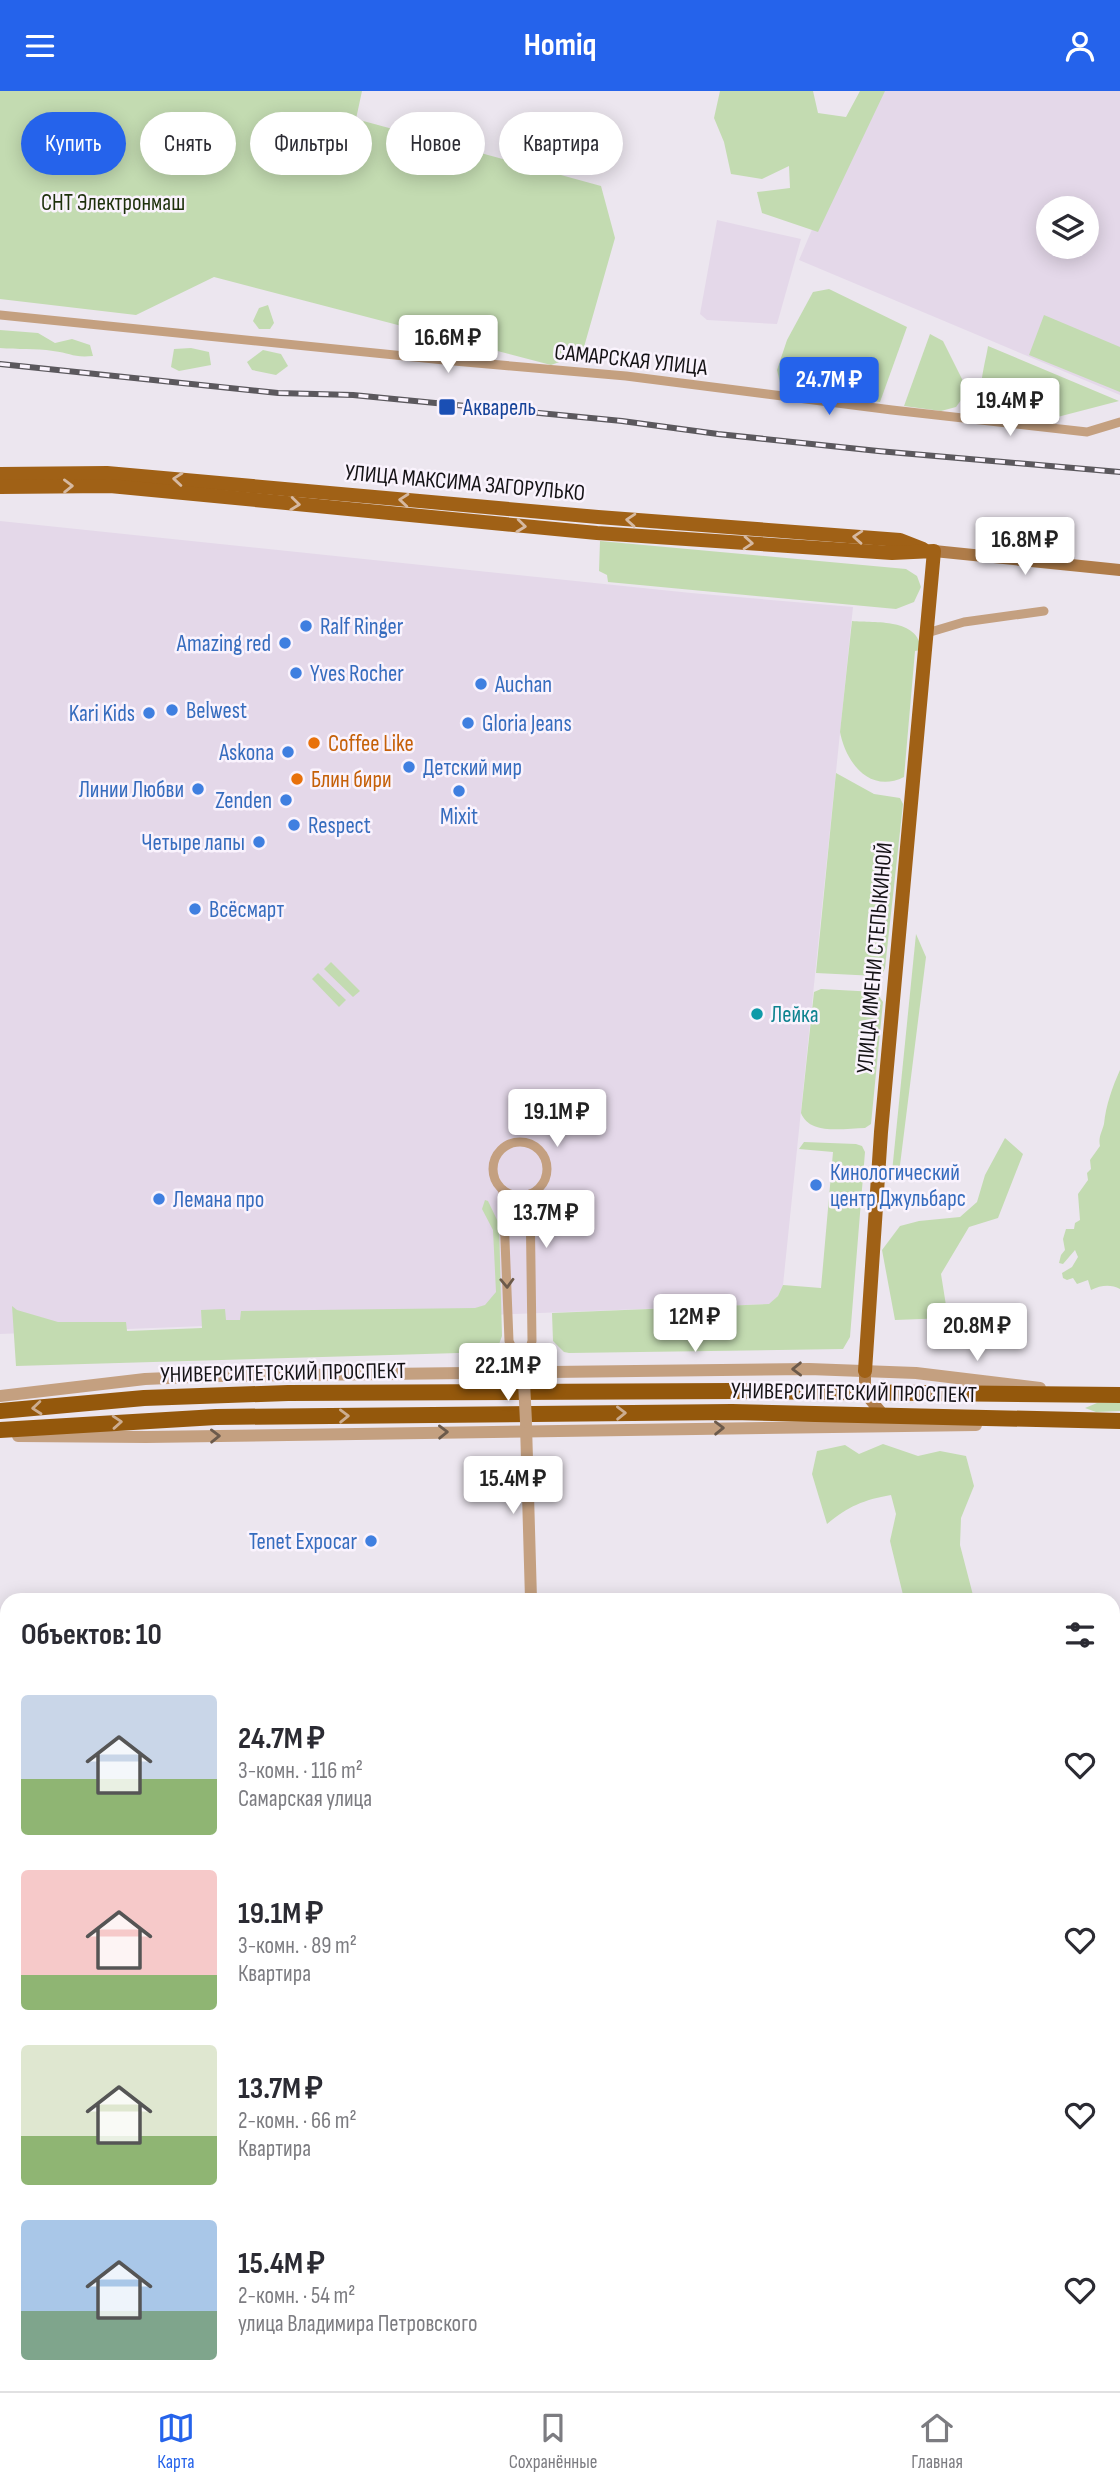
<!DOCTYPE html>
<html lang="ru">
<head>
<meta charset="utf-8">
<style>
  :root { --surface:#fff; --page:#f2f2f3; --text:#2b2b33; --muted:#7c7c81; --line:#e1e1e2; --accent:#2563eb }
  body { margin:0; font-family:"Sofia Sans Condensed",sans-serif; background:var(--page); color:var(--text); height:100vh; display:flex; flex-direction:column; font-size:26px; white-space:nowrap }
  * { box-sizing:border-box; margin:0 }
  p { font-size:23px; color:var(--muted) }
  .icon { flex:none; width:38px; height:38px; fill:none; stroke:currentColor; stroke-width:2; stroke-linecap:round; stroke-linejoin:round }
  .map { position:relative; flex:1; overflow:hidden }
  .side { position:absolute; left:0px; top:1502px; width:1120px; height:800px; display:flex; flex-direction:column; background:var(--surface); border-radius:21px 21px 0 0; box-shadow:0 4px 18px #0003 }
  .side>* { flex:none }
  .banner { position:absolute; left:21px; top:21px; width:700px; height:63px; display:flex; gap:14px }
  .fabs { position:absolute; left:1036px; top:105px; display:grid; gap:14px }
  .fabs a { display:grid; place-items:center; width:63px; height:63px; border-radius:50%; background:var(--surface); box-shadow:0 4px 18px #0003; font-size:35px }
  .price { position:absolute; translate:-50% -60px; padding:0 16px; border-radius:7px; background:#fff; color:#222; font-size:23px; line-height:46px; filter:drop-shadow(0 2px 4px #0008) }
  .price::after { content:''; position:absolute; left:50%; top:42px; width:21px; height:16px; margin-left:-10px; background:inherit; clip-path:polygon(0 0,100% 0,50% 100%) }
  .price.on { background:var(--accent); color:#fff }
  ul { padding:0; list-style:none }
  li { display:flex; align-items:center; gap:21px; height:175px; padding:0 21px }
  li span { display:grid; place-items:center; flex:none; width:196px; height:140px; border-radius:7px; color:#555 }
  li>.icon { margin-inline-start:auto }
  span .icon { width:84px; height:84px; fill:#fffc; stroke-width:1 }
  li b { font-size:30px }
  h2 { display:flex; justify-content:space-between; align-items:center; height:84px; padding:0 21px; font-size:30px }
  .pill { padding:0 24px; border-radius:32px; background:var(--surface); box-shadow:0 4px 18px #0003; font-size:24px; line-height:63px }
  .pill.on { background:var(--accent); color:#fff }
  header { display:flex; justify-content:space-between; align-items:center; height:91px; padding:0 21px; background:var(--accent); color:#fff; font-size:32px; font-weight:700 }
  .dock { display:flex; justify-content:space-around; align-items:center; height:98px; border-top:2px solid var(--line); background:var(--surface); font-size:19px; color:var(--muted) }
  .dock a { display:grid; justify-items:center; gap:4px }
  .dock .on { color:var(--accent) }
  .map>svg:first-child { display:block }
</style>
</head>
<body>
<header><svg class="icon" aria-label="menu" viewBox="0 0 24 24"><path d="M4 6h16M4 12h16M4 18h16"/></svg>Homiq<svg class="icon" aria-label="person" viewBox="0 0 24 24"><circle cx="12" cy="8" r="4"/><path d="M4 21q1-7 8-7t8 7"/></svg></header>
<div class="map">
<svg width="1120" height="2300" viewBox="0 0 1120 2300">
  <rect width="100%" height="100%" fill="#ece6ef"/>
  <!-- built -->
  <g fill="#e4d8e9" fill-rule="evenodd">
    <path d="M871 0H1120V304L799 169ZM1048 117H1087V156H1048Z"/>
    <polygon points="717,129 801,148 777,233 707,229 700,223"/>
    <polygon points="0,430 691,502 853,516 783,1194 778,1205 770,1213 0,1243"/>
  </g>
  <!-- green -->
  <g fill="#c3dbb1">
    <polygon points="0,0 362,0 356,28 601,95 615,147 582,263 551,274 214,186 136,224 0,208"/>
    <polygon points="720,0 813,0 818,22 846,26 860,0 885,0 818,141 762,122 757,101 790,97 789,75 762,88 731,83 724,51 714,27"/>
    <polygon points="829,198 907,236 880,311 781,296 777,279 787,249 813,201"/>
    <polygon points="268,214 274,232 270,238 259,238 253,230 259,217"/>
    <polygon points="1044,224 1120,256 1120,301 1029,264"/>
    <path d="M0 239 38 242 55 252 72 248 90 254 93 265C73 267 71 262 53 260 35 257 18 259 0 257Z"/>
    <polygon points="930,243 943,250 964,292 964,305 956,316 941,320 904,315"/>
    <path d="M988 255 1119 310 1042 330 989 324C973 310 985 275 988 255Z"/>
    <polygon points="191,257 209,261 211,274 179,280 171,276 174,258"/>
    <polygon points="263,259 281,263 288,275 276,284 252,279 247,271"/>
    <polygon points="600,450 906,478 917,485 921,496 914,511 896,518 608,491 607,484 599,480"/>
    <path d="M852 530C875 532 919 527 921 559L915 560 904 686C870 703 846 672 840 641Z"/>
    <polygon points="836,682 874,703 900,707 903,713 885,877 883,882 876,885 816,882"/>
    <polygon points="916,843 926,866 900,1074 892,1081"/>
    <polygon points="331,871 360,900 353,906 324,878"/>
    <polygon points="318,882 346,909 339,916 312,888"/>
    <path d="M821 898 876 901 883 911 871 1033 865 1037C845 1037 810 1045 801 1022L814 901Z"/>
    <path d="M1120 979V1198C1111 1193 1101 1194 1091 1199L1088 1189 1077 1193 1073 1187 1067 1189 1063 1187 1062 1182 1072 1176 1078 1166 1075 1159 1063 1173 1059 1172 1061 1164 1065 1159 1063 1148 1066 1138H1074L1075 1132 1080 1129 1078 1103 1088 1089 1087 1082 1091 1078 1090 1069 1100 1055C1098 1046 1102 1041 1104 1033 1106 1014 1112 997 1120 979Z"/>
    <polygon points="1005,1047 1023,1063 998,1127 969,1136 941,1183 948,1227 895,1229 882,1159 900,1135 919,1130 960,1126 977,1111 985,1084"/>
    <polygon points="804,1051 856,1053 862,1055 865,1061 850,1246 843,1258 569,1262 564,1261 553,1250 552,1222 769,1213 778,1205 783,1194 821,1197 833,1061 799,1058"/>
    <polygon points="485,1109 488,1110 499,1133 502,1245 498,1256 493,1261 16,1275 12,1215 17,1219 58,1231 126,1231 127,1240 202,1237 201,1219 225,1218 226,1229 240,1229 241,1220 475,1217 485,1214 496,1201 493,1139 482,1118"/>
    <polygon points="1097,1312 1120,1312 1120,1320 1096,1321 1085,1317"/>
    <path d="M883 1353 918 1365 940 1360 966 1365 974 1395 961 1427 960 1454 974 1508H904L890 1450 896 1423 891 1404C863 1409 849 1415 827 1433L812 1383 817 1360 845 1354 859 1363Z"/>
    <rect x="0" y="1595" width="7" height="121"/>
    <polygon points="1113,1881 1120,1882 1120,1990 1117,1945 1113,1927"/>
    <polygon points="1120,1996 1120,2159 1117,2147 1113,2142 1113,2001"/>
    <polygon points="1113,2225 1120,2280 1120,2300 958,2300 957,2294 1113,2294"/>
    <polygon points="712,2294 754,2294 751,2300 706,2300"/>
    <polygon points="871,2294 916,2294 919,2300 858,2300"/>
  </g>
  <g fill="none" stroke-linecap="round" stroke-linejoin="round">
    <!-- minor -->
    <g stroke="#c4a080" stroke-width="9">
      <polyline points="0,224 454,270 626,285 892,319 1087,341 1120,331"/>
      <polyline points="927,542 964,531 1044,520"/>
      <circle cx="520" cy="1078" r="27"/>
      <polyline points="503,1099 509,1250 523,1282"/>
      <polyline points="523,1282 532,1250 530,1103"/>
    </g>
    <!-- tertiary -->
    <g stroke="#c4a080" stroke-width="12">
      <polyline points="0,1305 145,1288 215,1285 809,1278 916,1282 1040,1297"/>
      <polyline points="526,1334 531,1508"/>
      <polyline points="18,1345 146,1346 976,1334"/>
      <polyline points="534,2300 535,2294"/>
    </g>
    <!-- secondary -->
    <g stroke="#af7c49" stroke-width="12">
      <polyline points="934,460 1120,479"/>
      <polyline points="865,1280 865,1302 884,1325"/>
    </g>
    <!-- primary -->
    <g stroke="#a06116" stroke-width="14">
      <polyline points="0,383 107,382 598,426 900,449 923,458"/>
      <polyline points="0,396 110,395 597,442 892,462 934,460 881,1041 865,1280"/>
    </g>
    <!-- trunk -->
    <g stroke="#94580c" stroke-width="16">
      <polyline points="0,1320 144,1307 288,1302 733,1300 1120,1304"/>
      <polyline points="0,1339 216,1326 732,1321 1120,1330"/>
    </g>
    <!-- rail casing -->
    <g stroke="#5b585d" stroke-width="6">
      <polyline id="rail" points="0,273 278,302 353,304 622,330 718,343 878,360 1120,381"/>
    </g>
    <!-- rail -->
    <use href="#rail" stroke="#faf3fd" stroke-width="3.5" stroke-dasharray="10" stroke-linecap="butt"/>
    <!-- tertiary-bridge -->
    <polyline stroke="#c4a080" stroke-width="12" points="524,1291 526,1331"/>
  </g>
  <!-- one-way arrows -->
  <defs><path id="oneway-chevron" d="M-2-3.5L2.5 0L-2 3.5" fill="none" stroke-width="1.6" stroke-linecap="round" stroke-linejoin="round" transform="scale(1.75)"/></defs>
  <g stroke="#d6b9a1">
    <use href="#oneway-chevron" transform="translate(178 388) rotate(-175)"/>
    <use href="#oneway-chevron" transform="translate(68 395) rotate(-1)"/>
    <use href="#oneway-chevron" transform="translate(404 409) rotate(-175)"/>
    <use href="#oneway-chevron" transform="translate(295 413) rotate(6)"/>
    <use href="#oneway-chevron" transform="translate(631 429) rotate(-176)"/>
    <use href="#oneway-chevron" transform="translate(521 435) rotate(6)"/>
    <use href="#oneway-chevron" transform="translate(858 446) rotate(-176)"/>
    <use href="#oneway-chevron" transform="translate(748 452) rotate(4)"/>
  </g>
  <g stroke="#6c5a4b">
    <use href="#oneway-chevron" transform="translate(507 1192) rotate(88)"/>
    <use href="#oneway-chevron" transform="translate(797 1278) rotate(179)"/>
    <use href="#oneway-chevron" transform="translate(719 1337) rotate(-1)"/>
    <use href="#oneway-chevron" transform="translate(443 1341) rotate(-1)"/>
    <use href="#oneway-chevron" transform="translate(215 1345) rotate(-1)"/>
  </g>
  <g stroke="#ccad91">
    <use href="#oneway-chevron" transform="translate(37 1317) rotate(175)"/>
    <use href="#oneway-chevron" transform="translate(621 1322) rotate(-1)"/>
    <use href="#oneway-chevron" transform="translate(344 1325) rotate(-1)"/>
    <use href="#oneway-chevron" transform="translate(117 1331) rotate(-4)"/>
  </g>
  <!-- markers -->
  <rect fill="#1a4fb4" stroke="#faf3fd" stroke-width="2.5" x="438" y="307" width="18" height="18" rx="3.5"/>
  <g fill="#3f7fe0" stroke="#faf3fd" stroke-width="2.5">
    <circle cx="306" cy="535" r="7"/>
    <circle cx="285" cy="552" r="7"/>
    <circle cx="296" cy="582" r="7"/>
    <circle cx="481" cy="593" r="7"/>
    <circle cx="172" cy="619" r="7"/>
    <circle cx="149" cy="622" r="7"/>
    <circle cx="468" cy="632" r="7"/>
    <circle cx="288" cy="661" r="7"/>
    <circle cx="409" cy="676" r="7"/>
    <circle cx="198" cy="698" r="7"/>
    <circle cx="459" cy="700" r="7"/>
    <circle cx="286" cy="709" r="7"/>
    <circle cx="294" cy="734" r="7"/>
    <circle cx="259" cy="751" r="7"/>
    <circle cx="195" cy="818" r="7"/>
    <circle cx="816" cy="1094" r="7"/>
    <circle cx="159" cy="1108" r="7"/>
    <circle cx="371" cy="1450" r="7"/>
  </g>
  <g fill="#e8710a" stroke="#faf3fd" stroke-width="2.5">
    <circle cx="314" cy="652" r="7"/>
    <circle cx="297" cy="688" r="7"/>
  </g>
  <circle fill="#0f9aa8" stroke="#faf3fd" stroke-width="2.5" cx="757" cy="923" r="7"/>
  <g text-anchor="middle" stroke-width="5" stroke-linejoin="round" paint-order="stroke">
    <!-- park labels -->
    <g font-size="23" fill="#1d300b" stroke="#faf3fd">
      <text x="113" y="119">СНТ Электронмаш</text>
    </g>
    <!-- street labels -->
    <g font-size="23" fill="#151316" stroke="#faf3fd">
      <text transform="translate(631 268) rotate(6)" y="8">САМАРСКАЯ УЛИЦА</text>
      <text transform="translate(465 391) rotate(5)" y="8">УЛИЦА МАКСИМА ЗАГОРУЛЬКО</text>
      <text transform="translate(874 867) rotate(-85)" y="8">УЛИЦА ИМЕНИ СТЕПЫКИНОЙ</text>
      <text transform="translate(283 1281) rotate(-1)" y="8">УНИВЕРСИТЕТСКИЙ ПРОСПЕКТ</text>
      <text transform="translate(854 1301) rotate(1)" y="8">УНИВЕРСИТЕТСКИЙ ПРОСПЕКТ</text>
    </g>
    <!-- transit labels -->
    <g font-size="23" fill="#164399" stroke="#faf3fd" text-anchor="start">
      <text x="463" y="324">Акварель</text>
    </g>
    <!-- shop labels -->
    <g font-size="23" fill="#366cbe" stroke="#faf3fd" text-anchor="start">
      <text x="320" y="543">Ralf Ringer</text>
      <text x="271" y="560" text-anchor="end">Amazing red</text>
      <text x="310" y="590">Yves Rocher</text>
      <text x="495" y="601">Auchan</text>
      <text x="186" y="627">Belwest</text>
      <text x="135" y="630" text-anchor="end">Kari Kids</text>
      <text x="482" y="640">Gloria Jeans</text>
      <text x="274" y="669" text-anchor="end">Askona</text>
      <text x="423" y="684">Детский мир</text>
      <text x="184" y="706" text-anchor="end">Линии Любви</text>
      <text x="272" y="717" text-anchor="end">Zenden</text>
      <text x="459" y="733" text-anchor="middle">Mixit</text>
      <text x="308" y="742">Respect</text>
      <text x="245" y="759" text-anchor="end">Четыре лапы</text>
      <text x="209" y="826">Всёсмарт</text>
      <text x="830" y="1089">Кинологический<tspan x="830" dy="26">центр Джульбарс</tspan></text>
      <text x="173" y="1116">Лемана про</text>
      <text x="357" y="1458" text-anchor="end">Tenet Expocar</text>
    </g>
    <!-- food labels -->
    <g font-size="23" fill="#c56008" stroke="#faf3fd" text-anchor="start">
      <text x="328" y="660">Coffee Like</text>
      <text x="311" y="696">Блин бири</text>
    </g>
    <!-- culture labels -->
    <g font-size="23" fill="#0d838f" stroke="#faf3fd" text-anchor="start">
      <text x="771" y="931">Лейка</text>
    </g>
  </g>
</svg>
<div class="fabs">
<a><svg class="icon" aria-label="layers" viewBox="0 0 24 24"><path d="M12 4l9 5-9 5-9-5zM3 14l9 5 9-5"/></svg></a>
</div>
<b class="price" style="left:448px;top:284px">16.6M ₽</b>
<b class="price on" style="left:829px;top:326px">24.7M ₽</b>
<b class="price" style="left:1010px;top:347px">19.4M ₽</b>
<b class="price" style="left:1025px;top:486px">16.8M ₽</b>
<b class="price" style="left:557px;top:1058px">19.1M ₽</b>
<b class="price" style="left:546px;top:1159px">13.7M ₽</b>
<b class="price" style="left:695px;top:1263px">12M ₽</b>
<b class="price" style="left:977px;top:1272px">20.8M ₽</b>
<b class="price" style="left:508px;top:1312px">22.1M ₽</b>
<b class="price" style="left:513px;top:1425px">15.4M ₽</b>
<div class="banner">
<a class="pill on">Купить</a>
<a class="pill">Снять</a>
<a class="pill">Фильтры</a>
<a class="pill">Новое</a>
<a class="pill">Квартира</a>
</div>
<section class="side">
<h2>Объектов: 10<svg class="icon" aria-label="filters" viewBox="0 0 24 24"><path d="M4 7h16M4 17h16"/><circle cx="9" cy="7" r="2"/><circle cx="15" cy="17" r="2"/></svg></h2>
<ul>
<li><span style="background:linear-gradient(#c9d6e8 60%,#8fb573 0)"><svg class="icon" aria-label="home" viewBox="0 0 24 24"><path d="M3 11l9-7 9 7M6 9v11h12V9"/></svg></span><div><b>24.7M ₽</b><p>3-комн. · 116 m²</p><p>Самарская улица</p></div><svg class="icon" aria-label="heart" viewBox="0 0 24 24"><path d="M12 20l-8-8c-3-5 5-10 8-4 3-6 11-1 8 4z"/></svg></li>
<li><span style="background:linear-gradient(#f6c9c9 75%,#8fb573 0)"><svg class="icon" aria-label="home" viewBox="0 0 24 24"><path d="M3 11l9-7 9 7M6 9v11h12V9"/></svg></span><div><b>19.1M ₽</b><p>3-комн. · 89 m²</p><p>Квартира</p></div><svg class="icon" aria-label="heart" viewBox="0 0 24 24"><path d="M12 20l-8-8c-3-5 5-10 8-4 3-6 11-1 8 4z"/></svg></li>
<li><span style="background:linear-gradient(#dfe7d0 65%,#8fb573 0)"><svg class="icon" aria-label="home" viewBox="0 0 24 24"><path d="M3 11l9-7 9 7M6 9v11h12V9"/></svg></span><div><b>13.7M ₽</b><p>2-комн. · 66 m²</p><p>Квартира</p></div><svg class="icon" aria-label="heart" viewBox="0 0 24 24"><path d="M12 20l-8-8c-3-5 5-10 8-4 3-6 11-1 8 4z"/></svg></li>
<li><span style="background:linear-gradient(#a9c7e8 65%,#7fa58c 0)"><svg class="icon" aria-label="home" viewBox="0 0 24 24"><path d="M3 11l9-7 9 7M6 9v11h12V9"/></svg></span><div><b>15.4M ₽</b><p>2-комн. · 54 m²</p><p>улица Владимира Петровского</p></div><svg class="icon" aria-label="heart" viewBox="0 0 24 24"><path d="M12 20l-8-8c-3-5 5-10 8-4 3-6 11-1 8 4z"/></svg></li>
</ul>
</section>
</div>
<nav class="dock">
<a class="on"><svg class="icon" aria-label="map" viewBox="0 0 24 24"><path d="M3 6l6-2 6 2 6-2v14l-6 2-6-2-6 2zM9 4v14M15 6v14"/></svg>Карта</a>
<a><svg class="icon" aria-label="saved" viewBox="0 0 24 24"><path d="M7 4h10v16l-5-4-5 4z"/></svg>Сохранённые</a>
<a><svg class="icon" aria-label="home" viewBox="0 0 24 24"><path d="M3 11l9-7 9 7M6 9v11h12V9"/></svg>Главная</a>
</nav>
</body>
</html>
